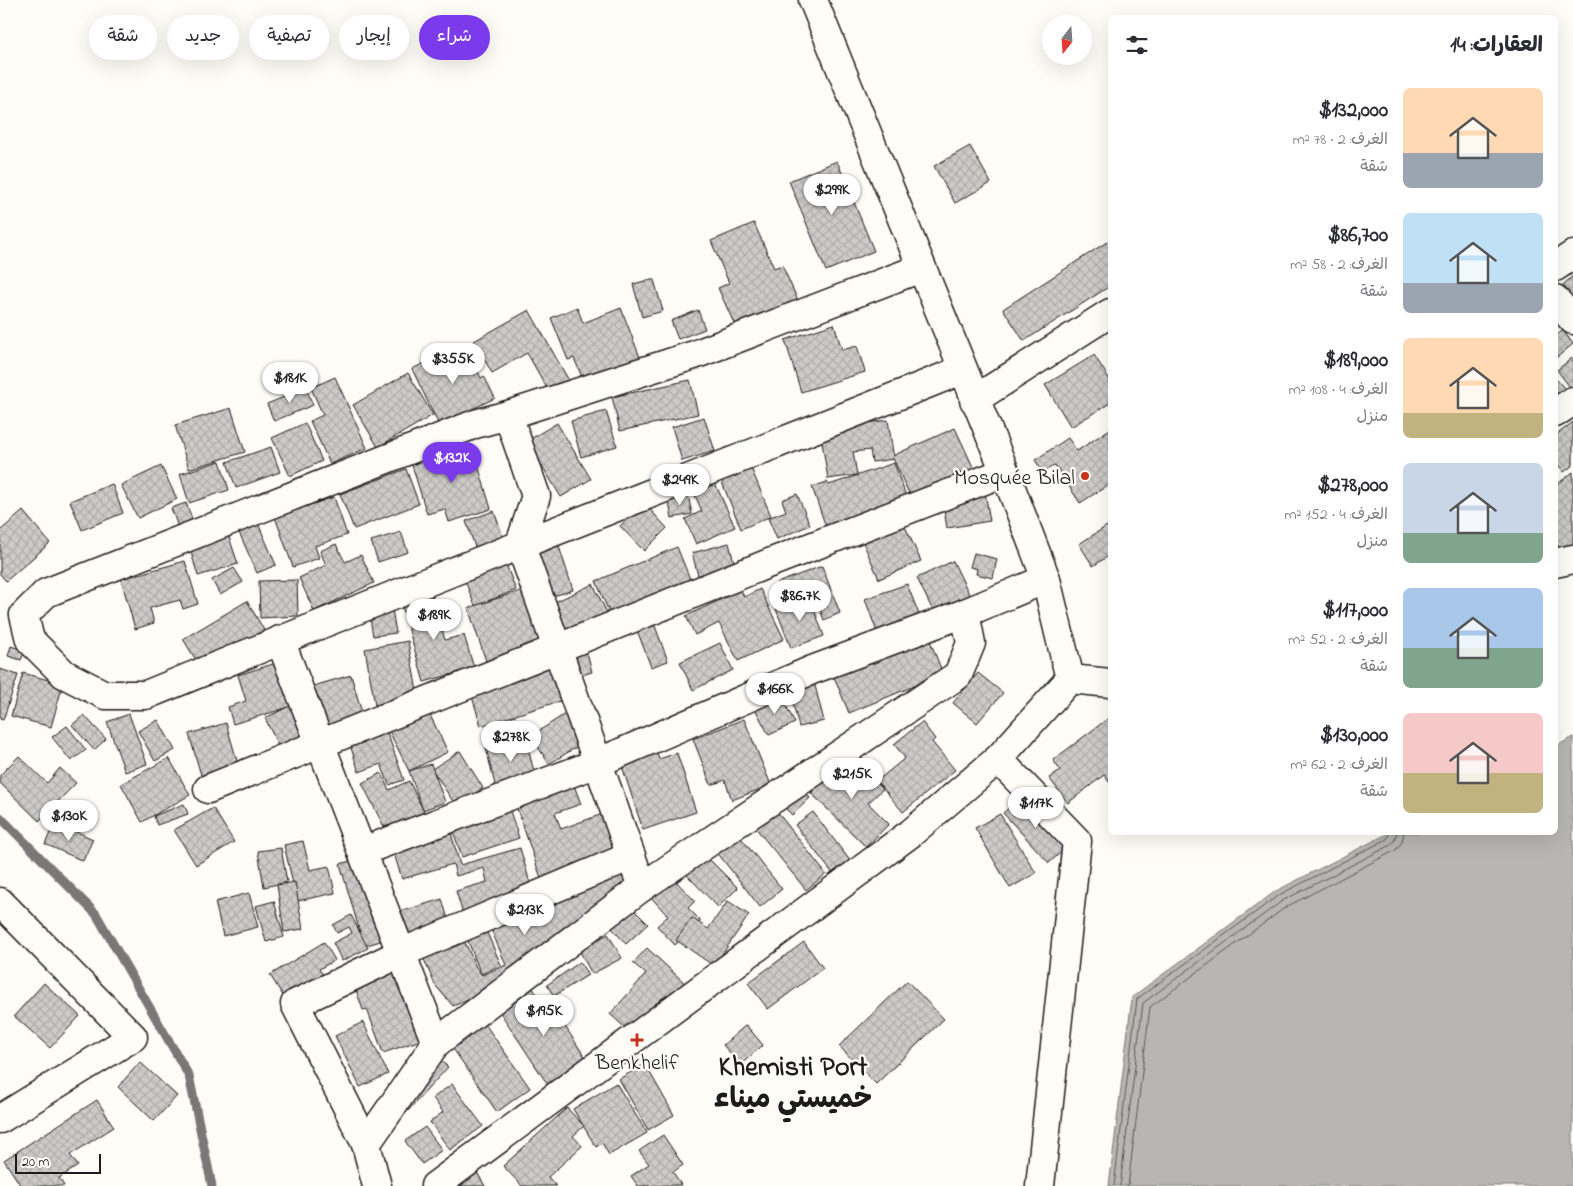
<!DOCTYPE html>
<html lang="ar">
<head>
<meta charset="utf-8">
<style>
  :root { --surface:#fff; --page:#f7f7f7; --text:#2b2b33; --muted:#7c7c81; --accent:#7c3aed }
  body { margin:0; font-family:"Indie Flower","Playpen Sans Arabic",sans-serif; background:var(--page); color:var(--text); direction:rtl; height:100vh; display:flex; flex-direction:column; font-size:19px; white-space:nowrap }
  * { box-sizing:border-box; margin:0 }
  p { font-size:16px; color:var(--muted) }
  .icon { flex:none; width:28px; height:28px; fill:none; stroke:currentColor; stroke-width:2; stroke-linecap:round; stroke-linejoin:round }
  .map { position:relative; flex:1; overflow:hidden; direction:ltr }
  .drawer { position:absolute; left:1108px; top:15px; width:450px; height:820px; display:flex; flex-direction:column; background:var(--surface); border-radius:8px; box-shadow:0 5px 20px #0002; direction:rtl }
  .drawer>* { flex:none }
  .banner { position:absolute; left:15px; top:15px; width:475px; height:45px; direction:rtl; display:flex; gap:10px }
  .needle { width:32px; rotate:197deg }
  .controls { position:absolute; left:1042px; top:15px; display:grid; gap:10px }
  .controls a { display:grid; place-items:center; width:50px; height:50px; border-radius:50%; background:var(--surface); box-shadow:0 5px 20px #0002; font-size:25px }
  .scale { position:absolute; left:15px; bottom:12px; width:86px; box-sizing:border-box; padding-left:5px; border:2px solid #1c1c1c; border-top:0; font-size:14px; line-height:18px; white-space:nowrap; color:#1c1c1c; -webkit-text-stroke:4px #fdfcf7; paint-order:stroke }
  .price { position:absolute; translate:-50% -42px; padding:0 11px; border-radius:18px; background:#fff; color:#222; font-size:16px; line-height:32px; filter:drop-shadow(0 1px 2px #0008) }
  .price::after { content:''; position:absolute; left:50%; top:30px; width:15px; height:11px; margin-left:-8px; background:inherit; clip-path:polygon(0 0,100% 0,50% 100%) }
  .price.active { background:var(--accent); color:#fff }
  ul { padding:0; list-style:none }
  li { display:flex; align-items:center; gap:15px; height:125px; padding:0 15px }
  li span { display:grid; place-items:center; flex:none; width:140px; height:100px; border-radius:8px; color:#555 }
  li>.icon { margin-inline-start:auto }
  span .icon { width:60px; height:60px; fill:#fffc; stroke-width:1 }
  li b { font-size:21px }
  h2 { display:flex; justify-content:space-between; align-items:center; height:60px; padding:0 15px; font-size:21px }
  .tag { padding:0 18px; border-radius:22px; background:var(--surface); box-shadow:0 5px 20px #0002; font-size:18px; line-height:45px }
  .tag.active { background:var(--accent); color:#fff }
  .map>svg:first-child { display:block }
</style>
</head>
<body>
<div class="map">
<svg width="1573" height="1186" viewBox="0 0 1573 1186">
  <defs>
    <pattern id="building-cross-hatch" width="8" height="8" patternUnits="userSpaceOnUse" patternTransform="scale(1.25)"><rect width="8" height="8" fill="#cccbc8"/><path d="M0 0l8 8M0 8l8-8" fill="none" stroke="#afaeab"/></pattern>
  </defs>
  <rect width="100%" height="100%" fill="#fdfcf7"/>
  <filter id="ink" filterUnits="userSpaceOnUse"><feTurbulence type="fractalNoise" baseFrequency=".02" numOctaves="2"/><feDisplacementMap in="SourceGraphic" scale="10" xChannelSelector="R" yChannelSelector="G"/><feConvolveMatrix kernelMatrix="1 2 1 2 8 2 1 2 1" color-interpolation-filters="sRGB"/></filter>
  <g filter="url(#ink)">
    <!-- water -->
    <polygon fill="#b7b6b2" stroke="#797876" points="1573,737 1573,1186 1109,1186 1132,997 1276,891 1389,833 1555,832 1555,747"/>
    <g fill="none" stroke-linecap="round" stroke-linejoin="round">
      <!-- shore -->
      <g stroke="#5a5a58" stroke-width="1">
        <polyline points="1114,1186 1137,999 1279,895 1387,839 1390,832"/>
        <polyline points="1120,1186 1143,1003 1282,901 1391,845 1395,839 1397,832"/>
        <polyline points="1128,1186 1150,1007 1286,907 1396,850 1402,842 1404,832"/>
      </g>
      <!-- stream -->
      <polyline stroke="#797876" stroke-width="9" points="0,817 96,914 189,1076 212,1186"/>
    </g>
    <!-- building -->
    <g fill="url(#building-cross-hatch)" stroke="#1c1c1c">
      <polygon points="970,146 991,183 955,203 934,166"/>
      <polygon points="837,161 874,251 826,271 789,181"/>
      <polygon points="754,223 774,268 782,265 800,305 738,332 718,288 729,283 711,241"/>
      <polygon points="1110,240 1110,286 1024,341 1003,309"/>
      <polygon points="1573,276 1573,308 1557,290"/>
      <polygon points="649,280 654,280 663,311 642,317 633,284"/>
      <polygon points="577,307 583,323 621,308 641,360 584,382 574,358 568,360 551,318"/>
      <polygon points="529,310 572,386 552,397 527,353 492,373 474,341"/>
      <polygon points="698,310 705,329 678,339 671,321"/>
      <polygon points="834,324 842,350 857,346 865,372 801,392 785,340"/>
      <polygon points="1563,330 1573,344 1556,358 1555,337"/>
      <polygon points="464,344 481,378 484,376 495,398 439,425 412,369"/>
      <polygon points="1094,355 1110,380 1110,403 1071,427 1045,385"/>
      <polygon points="1572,358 1573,360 1573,391 1557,370"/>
      <polygon points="408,373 433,415 378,447 353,405"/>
      <polygon points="335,377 367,448 330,464 310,421 323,415 311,388"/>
      <polygon points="1555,378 1566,390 1555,400"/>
      <polygon points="690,380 698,414 620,431 612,397"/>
      <polygon points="306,388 313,405 274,421 267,404"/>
      <polygon points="231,408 245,452 189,469 175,425"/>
      <polygon points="606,411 617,446 581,457 571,421"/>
      <polygon points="704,417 715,451 682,461 672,427"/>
      <polygon points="888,420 894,459 872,462 870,450 853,452 857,475 828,479 820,430"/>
      <polygon points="1573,422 1573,465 1564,472 1555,461 1555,436"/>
      <polygon points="305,423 322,461 290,476 272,438"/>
      <polygon points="557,423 591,479 561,497 527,441"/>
      <polygon points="955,428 974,469 911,498 892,456"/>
      <polygon points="1110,429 1110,484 1080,503 1055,465 1043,472 1035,460 1068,438 1077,451"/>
      <polygon points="472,445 491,509 449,522 445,509 427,514 411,462"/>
      <polygon points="271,447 280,472 236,488 227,462"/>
      <polygon points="220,461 229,490 189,503 180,474"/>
      <polygon points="749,463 771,516 741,529 719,475"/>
      <polygon points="894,463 907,499 826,527 812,487 827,482 829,485"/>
      <polygon points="161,466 177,499 138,518 121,485"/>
      <polygon points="406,469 419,504 354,529 340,494"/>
      <polygon points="1573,472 1573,545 1563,553 1555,542 1555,486"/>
      <polygon points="714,481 735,527 696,544 685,519 702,511 693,491"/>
      <polygon points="112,484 123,513 82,530 70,501"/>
      <polygon points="985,492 990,521 947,528 942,498"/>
      <polygon points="797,494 810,525 777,539 768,518 786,511 782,500"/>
      <polygon points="688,495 692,514 672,518 668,498"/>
      <polygon points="334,497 347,535 315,546 319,558 293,567 275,517"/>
      <polygon points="186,503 193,521 178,527 171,508"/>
      <polygon points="644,503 667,528 644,551 620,526"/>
      <polygon points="23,511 50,543 6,581 0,574 0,531"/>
      <polygon points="494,511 503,537 475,547 466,521"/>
      <polygon points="257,521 276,565 257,573 238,530"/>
      <polygon points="903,522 921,561 879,579 862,540"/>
      <polygon points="1110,524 1110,555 1093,566 1079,544"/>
      <polygon points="401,532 408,552 378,562 371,541"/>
      <polygon points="229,537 238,564 198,576 190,549"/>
      <polygon points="556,537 573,590 547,598 530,546"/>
      <polygon points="729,543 737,574 700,583 692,553"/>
      <polygon points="336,544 345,562 361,555 374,583 314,611 299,578 326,565 320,551"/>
      <polygon points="677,547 692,584 611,617 596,581"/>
      <polygon points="974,553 997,559 993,578 976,574 977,569 970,567"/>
      <polygon points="185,561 198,604 183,609 180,600 150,608 154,623 135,629 121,579"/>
      <polygon points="953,561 970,596 934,613 917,578"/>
      <polygon points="505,562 516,590 475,606 464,578"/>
      <polygon points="822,566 840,613 824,620 813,592 784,604 777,583"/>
      <polygon points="234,568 243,582 220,595 212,580"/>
      <polygon points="297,580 298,616 260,618 259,581"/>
      <polygon points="593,584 608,615 568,634 553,603"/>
      <polygon points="907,584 920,617 877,632 865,599"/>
      <polygon points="760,589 784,639 738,661 719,623 695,635 686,616 741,590 744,597"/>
      <polygon points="523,590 540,643 486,661 468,608"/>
      <polygon points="432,594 445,640 464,635 474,668 424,682 401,603"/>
      <polygon points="809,596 824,636 791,648 776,609"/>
      <polygon points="247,601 264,630 201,668 183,639"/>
      <polygon points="392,609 396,633 373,636 369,613"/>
      <polygon points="652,618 668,661 651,667 635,625"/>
      <polygon points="927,633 943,674 849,713 832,672"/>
      <polygon points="408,641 418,697 375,705 365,649"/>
      <polygon points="720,643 733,670 693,690 680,662"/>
      <polygon points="11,646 25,651 21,660 8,656"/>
      <polygon points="587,652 592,672 575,677 569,657"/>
      <polygon points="289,659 303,703 233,724 228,707 246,701 238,675"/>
      <polygon points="552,665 563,700 481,726 470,690"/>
      <polygon points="0,669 18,675 3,720 0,719"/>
      <polygon points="23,673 63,684 51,727 11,716"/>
      <polygon points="978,673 1003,693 977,723 953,703"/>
      <polygon points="351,675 364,720 322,732 310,687"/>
      <polygon points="814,682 824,721 799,727 789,688"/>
      <polygon points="780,694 795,723 769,735 754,707"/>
      <polygon points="298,702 312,732 279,748 265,718"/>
      <polygon points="428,711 448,752 409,771 389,731"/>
      <polygon points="129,714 147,764 125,772 107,722"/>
      <polygon points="565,714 583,743 549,764 531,736"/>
      <polygon points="84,715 106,739 94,750 72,725"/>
      <polygon points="1110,717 1110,783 1104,775 1068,803 1049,778 1060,770 1053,760"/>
      <polygon points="744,719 771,785 732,800 725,780 711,785 693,739"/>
      <polygon points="158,720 175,750 155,761 138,731"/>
      <polygon points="922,722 935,739 932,742 955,770 903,812 877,781 905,758 894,744"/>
      <polygon points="226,723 240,771 203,782 189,734"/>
      <polygon points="67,726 86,750 71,761 52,737"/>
      <polygon points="387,732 404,780 389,785 381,764 359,772 350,745"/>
      <polygon points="525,737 536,779 496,789 486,748"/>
      <polygon points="655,745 659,759 677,753 696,812 643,830 619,757"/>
      <polygon points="460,751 483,788 456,806 432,769"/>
      <polygon points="849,755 883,789 868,803 889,824 866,847 811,793"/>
      <polygon points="19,756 47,783 60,768 76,783 39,821 0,783 0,775"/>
      <polygon points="169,758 190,795 142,822 121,784"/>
      <polygon points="431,764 445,802 423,810 409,771"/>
      <polygon points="381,773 389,790 409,781 424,812 386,831 362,783"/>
      <polygon points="572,780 581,804 555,813 561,829 608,812 622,853 542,881 514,800"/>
      <polygon points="798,785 810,798 792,815 779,802"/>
      <polygon points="1023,795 1068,846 1049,863 1003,813"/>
      <polygon points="184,804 188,814 157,825 154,816"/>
      <polygon points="771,804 826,874 806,890 750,821"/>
      <polygon points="508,805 519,838 462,857 451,825"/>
      <polygon points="213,808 234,842 196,865 174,830"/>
      <polygon points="813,812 851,862 834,875 795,825"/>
      <polygon points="1000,814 1036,873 1010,888 975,828"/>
      <polygon points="55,822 93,839 83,861 45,844"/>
      <polygon points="449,826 460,865 520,848 533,893 463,914 456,891 487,882 484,868 456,876 453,864 402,879 391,844"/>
      <polygon points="734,829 782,889 760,907 712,846"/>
      <polygon points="303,841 310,870 329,866 335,893 297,901 284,845"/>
      <polygon points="281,848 287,882 264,887 258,851"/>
      <polygon points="378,853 396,913 442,899 455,943 400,935 364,946 340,864"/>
      <polygon points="703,853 738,888 718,907 684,872"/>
      <polygon points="628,863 636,882 495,989 453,1006 435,985 423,957 464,940 476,967 482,975 506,965 488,922"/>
      <polygon points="668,873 695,901 688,908 701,921 675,945 657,926 668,916 647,893"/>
      <polygon points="295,882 303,929 284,932 277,885"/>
      <polygon points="249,893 258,927 223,936 215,902"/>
      <polygon points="274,901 284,937 266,942 256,906"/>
      <polygon points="728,901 749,915 714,966 676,940 692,918 708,929"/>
      <polygon points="633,909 648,924 626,944 612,928"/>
      <polygon points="351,915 368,948 342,961 333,943 352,933 349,927 337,933 333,925"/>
      <polygon points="485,928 501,965 481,974 466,936"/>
      <polygon points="608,934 622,958 592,974 579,950"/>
      <polygon points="324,942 335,960 319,969 325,978 287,1002 270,975"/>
      <polygon points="804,942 823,968 768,1009 748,983"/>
      <polygon points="647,948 688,986 670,1006 662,998 631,1033 610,1014 646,974 633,963"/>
      <polygon points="413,953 441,1033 383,1053 367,1009 363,1010 351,975"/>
      <polygon points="580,962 588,975 554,996 547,985"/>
      <polygon points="907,981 944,1019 876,1084 839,1046"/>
      <polygon points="44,983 80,1016 50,1048 14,1016"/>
      <polygon points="530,984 544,1005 549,1002 591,1066 552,1091 496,1006"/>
      <polygon points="480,1017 530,1088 497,1112 447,1040"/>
      <polygon points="363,1022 388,1074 360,1087 335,1036"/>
      <polygon points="746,1025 763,1045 740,1065 723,1045"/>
      <polygon points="429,1050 448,1067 396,1124"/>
      <polygon points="140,1062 177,1096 154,1121 118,1087"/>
      <polygon points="645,1064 674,1115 648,1130 619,1079"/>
      <polygon points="616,1083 647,1133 609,1155 602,1143 596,1147 573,1109"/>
      <polygon points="452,1084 483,1126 450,1150 430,1122 443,1112 433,1098"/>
      <polygon points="97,1100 114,1127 70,1155 78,1166 59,1178 64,1186 21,1186 4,1160"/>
      <polygon points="567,1108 584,1126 573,1136 582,1146 548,1177 556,1186 522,1186 503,1166"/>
      <polygon points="425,1127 442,1150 422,1164 405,1141"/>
      <polygon points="663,1135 683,1165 673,1172 681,1185 638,1186 631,1176 649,1164 639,1151"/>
      <polygon points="475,1169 485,1186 447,1186"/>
    </g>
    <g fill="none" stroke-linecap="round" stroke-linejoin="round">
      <!-- minor casing -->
      <g stroke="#1c1c1c" stroke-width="31">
        <g id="minor">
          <polyline points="1555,267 1573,255"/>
          <polyline points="1555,299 1573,320"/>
          <polyline points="974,400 1110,313"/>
          <polyline points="1555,413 1573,401"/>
          <path d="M508 415 475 424 46 593 24 615 30 640 64 674 105 695H146C417 584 690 479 962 370"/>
          <polyline points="1555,563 1573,559"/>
          <polyline points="280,640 436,1043"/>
          <polyline points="998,759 1077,841 1040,1186"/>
          <polyline points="208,789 772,562 1005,472"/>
          <polyline points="363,851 597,763 812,670 965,613 1046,579"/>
          <polyline points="642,887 520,544 536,496 508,415 694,355 921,268"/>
          <polyline points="0,902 133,1037 0,1119"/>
          <polyline points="366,1144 295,1004 401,953 631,856"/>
          <polyline points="377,1186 366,1144 436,1043 642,887 958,675 971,643 965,613"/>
          <polyline points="435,1186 911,833 998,759 1070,679 1110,683"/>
        </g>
      </g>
      <!-- secondary casing -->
      <g stroke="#1c1c1c" stroke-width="31">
        <polyline id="secondary" points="813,0 1005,472 1046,579 1070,679"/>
      </g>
      <!-- minor -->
      <use href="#minor" stroke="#fdfcf7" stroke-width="28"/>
      <!-- secondary -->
      <use href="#secondary" stroke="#fdfcf7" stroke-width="28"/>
    </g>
  </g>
  <!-- markers -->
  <g fill="#c8321e" stroke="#fdfcf7" stroke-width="2">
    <circle cx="1085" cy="476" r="5"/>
    <path d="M634.5 1032.5h5v5h5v5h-5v5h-5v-5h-5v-5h5z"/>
  </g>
  <g text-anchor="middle" stroke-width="4.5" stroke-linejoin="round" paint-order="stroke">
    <!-- poi labels -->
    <g font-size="22" fill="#1c1c1c" stroke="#fdfcf7" text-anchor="end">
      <text x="1075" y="484">Mosquée Bilal</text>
      <text x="637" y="1069" text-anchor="middle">Benkhelif</text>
    </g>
    <!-- district labels -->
    <g font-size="28" font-weight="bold" fill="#1c1c1c" stroke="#fdfcf7">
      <text x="793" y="1075">Khemisti Port<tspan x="793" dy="32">خميستي ميناء</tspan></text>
    </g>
  </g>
</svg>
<div class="controls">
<a><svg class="needle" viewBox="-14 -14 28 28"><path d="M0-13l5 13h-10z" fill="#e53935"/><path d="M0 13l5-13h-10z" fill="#7c7c81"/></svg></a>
</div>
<div class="scale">20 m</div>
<b class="price" style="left:832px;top:216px">$299K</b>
<b class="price" style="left:453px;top:385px">$355K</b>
<b class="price" style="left:290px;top:404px">$181K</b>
<b class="price active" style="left:452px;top:484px">$132K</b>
<b class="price" style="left:680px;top:506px">$249K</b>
<b class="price" style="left:800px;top:622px">$86.7K</b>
<b class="price" style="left:434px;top:641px">$189K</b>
<b class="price" style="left:775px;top:715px">$166K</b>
<b class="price" style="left:511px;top:763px">$278K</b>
<b class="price" style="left:852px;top:800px">$215K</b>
<b class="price" style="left:1036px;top:829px">$117K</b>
<b class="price" style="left:69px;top:842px">$130K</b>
<b class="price" style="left:525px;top:936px">$213K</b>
<b class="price" style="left:544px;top:1037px">$195K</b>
<div class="banner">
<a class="tag active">شراء</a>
<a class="tag">إيجار</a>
<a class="tag">تصفية</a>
<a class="tag">جديد</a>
<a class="tag">شقة</a>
</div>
<section class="drawer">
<h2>العقارات: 14<svg class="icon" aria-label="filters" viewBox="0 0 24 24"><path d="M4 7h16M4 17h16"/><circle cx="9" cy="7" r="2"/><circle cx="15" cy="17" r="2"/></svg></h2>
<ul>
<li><span style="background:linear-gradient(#ffd9b3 65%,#9aa5b1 0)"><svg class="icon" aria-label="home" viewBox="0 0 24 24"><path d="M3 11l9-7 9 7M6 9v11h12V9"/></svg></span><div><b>$132,000</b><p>الغرف: 2 · 78 m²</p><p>شقة</p></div></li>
<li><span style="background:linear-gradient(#bfe0f5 70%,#9aa5b1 0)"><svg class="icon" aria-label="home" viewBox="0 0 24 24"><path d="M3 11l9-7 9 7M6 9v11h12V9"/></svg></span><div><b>$86,700</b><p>الغرف: 2 · 58 m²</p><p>شقة</p></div></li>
<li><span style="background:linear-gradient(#ffd9b3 75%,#c2b280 0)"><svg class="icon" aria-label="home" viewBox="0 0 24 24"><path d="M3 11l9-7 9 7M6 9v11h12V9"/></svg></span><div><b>$189,000</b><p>الغرف: 4 · 108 m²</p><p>منزل</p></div></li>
<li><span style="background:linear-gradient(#c9d6e8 70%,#7fa58c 0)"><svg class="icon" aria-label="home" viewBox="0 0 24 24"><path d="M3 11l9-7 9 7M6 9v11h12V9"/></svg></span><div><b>$278,000</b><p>الغرف: 4 · 152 m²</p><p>منزل</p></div></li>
<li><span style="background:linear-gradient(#a9c7e8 60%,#7fa58c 0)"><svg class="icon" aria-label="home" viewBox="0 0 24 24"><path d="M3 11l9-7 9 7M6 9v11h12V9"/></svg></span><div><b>$117,000</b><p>الغرف: 2 · 52 m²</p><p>شقة</p></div></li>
<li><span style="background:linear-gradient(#f6c9c9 60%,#c2b280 0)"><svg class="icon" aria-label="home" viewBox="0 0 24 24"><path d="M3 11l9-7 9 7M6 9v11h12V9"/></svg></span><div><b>$130,000</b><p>الغرف: 2 · 62 m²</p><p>شقة</p></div></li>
</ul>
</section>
</div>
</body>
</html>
